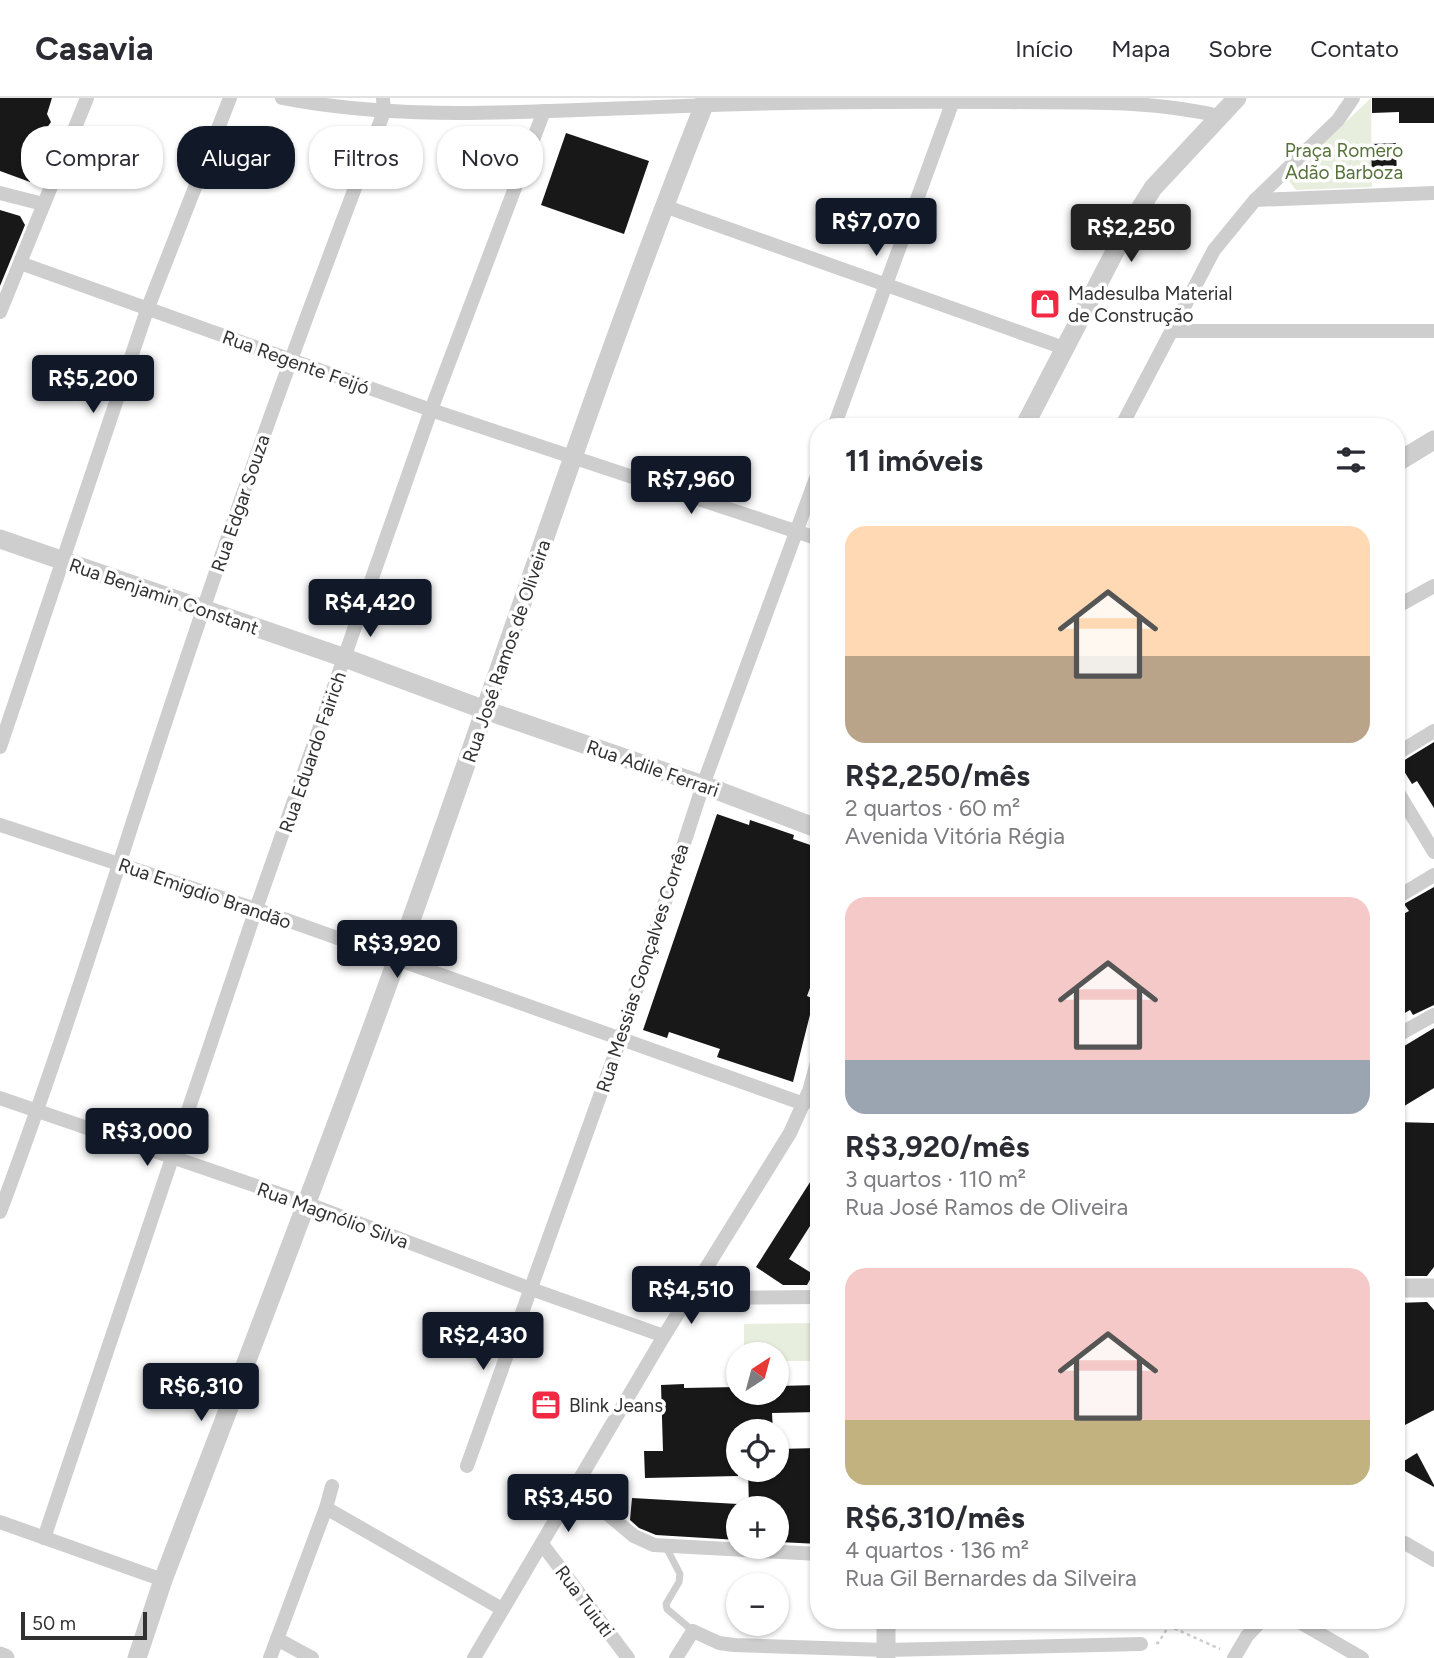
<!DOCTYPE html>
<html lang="pt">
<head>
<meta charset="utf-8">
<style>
  :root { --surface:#fff; --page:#f7f7f7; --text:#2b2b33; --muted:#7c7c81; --line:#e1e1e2; --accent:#111827 }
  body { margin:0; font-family:Figtree,sans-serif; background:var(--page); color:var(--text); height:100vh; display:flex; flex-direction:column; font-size:26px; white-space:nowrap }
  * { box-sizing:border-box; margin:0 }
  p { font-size:23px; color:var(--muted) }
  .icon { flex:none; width:38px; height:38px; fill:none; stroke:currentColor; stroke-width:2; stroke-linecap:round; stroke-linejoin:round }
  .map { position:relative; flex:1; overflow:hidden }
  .side { position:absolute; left:810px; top:320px; width:595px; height:1211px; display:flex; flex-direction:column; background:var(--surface); border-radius:28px; box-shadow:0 2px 5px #0004 }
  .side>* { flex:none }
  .guide { position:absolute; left:21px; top:28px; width:665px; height:63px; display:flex; gap:14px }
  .needle { width:46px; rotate:36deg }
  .buttons { position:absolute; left:726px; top:1244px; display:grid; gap:14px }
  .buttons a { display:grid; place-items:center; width:63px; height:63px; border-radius:50%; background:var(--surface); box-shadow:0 2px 5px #0004; font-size:35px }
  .scale { position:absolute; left:21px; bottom:18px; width:126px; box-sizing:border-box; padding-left:7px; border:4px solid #313131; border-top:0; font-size:19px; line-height:24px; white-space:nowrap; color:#313131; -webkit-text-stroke:5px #fff; paint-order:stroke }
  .price { position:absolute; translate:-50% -60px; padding:0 16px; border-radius:7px; background:var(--accent); color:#fff; font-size:23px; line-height:46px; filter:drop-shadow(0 2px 4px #0008) }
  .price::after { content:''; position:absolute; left:50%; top:42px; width:21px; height:16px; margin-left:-10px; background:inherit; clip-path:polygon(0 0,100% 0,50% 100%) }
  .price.on { background:#222; color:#fff }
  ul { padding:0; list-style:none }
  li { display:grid; align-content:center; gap:14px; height:371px; padding:0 35px }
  li span { display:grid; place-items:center; height:217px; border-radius:21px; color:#555 }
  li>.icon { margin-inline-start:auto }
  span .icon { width:126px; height:126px; fill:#fffc; stroke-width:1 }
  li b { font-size:30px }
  h2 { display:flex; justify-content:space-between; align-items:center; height:84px; padding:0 35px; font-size:30px }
  .chip { padding:0 24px; border-radius:28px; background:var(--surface); box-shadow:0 2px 5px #0004; font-size:24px; line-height:63px }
  .chip.on { background:var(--accent); color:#fff }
  header { display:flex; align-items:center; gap:42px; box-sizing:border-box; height:98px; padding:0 35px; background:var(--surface); border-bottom:2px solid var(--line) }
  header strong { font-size:33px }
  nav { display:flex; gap:38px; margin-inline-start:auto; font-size:24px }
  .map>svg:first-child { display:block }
</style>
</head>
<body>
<header>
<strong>Casavia</strong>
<nav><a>Início</a><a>Mapa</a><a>Sobre</a><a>Contato</a></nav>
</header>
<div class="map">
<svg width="1434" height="1560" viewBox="0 0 1434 1560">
  <rect width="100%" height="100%" fill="#fff"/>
  <!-- green -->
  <g fill="#e8eede">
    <polygon points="1371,0 1372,89 1296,92 1289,83 1292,75"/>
    <polygon points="816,1225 817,1263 777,1263 777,1256 744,1256 744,1226"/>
  </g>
  <!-- building -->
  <g fill="#181818">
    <polygon points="0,0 52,0 47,16 51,24 39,41 44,43 30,84 0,73"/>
    <polygon points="1372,0 1434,0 1434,25 1399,25 1399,14 1372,15"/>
    <polygon points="566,35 649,63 624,136 541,107"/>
    <polygon points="1396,45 1397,82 1372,82 1371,46"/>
    <polygon points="0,112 20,118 25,127 0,188"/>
    <polygon points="1434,644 1434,710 1417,683 1412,686 1402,670 1403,663"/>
    <polygon points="717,716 749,727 750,722 794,737 793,741 819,750 819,865 807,898 814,901 793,984 717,959 720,951 669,934 667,940 643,932"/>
    <polygon points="1434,789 1434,907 1413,917 1410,912 1396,920 1396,820 1409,813 1404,806"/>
    <polygon points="1434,930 1434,990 1396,1013 1396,953"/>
    <polygon points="1396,1024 1434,1025 1434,1169 1427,1178 1396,1178 1400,1044 1396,1044"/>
    <polygon points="819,1070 819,1134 810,1128 789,1161 813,1176 807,1187 783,1187 756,1169"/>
    <polygon points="1427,1204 1434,1212 1434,1312 1405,1327 1396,1309 1396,1205"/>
    <polygon points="684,1286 684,1290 738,1289 738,1295 777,1295 777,1288 819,1287 819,1314 772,1315 773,1334 738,1334 738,1378 645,1380 644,1353 663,1353 661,1287"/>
    <polygon points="819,1350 819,1446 779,1444 779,1410 749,1410 748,1372 777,1372 777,1351"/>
    <polygon points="1417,1355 1434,1387 1434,1389 1396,1368"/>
    <polygon points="632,1400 738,1406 738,1442 656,1437 639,1430 630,1422"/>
  </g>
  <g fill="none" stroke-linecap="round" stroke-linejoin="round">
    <!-- path -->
    <polyline stroke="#cecece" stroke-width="2.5" stroke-dasharray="3.5 3.5" stroke-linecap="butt" points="1156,1545 1158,1545 1169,1528 1220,1551"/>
    <!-- service -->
    <polyline stroke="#cecece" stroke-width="7" points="666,1449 680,1476 679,1484 666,1506 667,1511 693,1533"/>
    <!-- minor -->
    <g stroke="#cecece" stroke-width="14">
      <path d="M282 0C405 24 533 13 658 9 773 4 888 3 1003 4 1075 5 1148 1 1219 18"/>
      <polyline points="0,95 43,106"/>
      <polyline points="1255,102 1434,95"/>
      <polyline points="664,108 1064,250"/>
      <polyline points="20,165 431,312 819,441"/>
      <polyline points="0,214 87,0"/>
      <polyline points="1174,233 1434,233"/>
      <polyline points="834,329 954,0"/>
      <polyline points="1121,329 1214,152 1255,102 1338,22 1353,0"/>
      <polyline points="1396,509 1434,488"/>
      <polyline points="0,649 147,212 230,0"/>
      <polyline points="1396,656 1434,633"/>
      <polyline points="1396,691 1434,754"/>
      <polyline points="0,727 256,811 804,1006"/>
      <polyline points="1396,800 1434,777"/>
      <polyline points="1396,938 1434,917"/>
      <polyline points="0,1000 306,1105 531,1191 664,1238"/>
      <path d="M0 1114C75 914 135 710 204 509 260 343 321 178 384 14L383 0"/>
      <polyline points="689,1200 819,1199"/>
      <polyline points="467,1368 620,942 703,687 819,372"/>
      <polyline points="575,1389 634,1438 654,1447 819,1456"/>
      <polyline points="326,1410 502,1511"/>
      <polyline points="0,1424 163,1482"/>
      <polyline points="44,1440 256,811 431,312 544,13"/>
      <polyline points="1396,1443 1405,1445 1434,1462"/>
      <polyline points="542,1446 628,1560"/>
      <polyline points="1296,1522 1362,1560"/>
      <polyline points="277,1541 312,1560"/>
      <polyline points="270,1560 326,1410 332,1388"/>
      <polyline points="474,1560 664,1238 790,1035 809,993 819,957"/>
      <polyline points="676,1560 693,1533 719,1545 734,1547 886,1552 1141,1546"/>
      <polyline points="1234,1560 1247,1538 1262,1522"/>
    </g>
    <!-- tertiary -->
    <g stroke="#cecece" stroke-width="19">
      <polyline points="1024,329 1124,136 1153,90 1237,0"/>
      <polyline points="1396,365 1434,342"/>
      <polyline points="0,441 345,560 485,612 703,687 819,731"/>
      <polyline points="1396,1190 1434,1190"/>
      <polyline points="0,1558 5,1560"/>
      <path d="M137 1560 163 1482C242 1275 322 1069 397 861 500 577 592 288 704 7L705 0"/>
      <polyline points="886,1560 886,1522"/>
    </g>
  </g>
  <!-- icons -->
  <defs>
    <g id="shop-square" transform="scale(1.575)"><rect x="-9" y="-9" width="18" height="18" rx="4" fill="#f32842" stroke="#fff"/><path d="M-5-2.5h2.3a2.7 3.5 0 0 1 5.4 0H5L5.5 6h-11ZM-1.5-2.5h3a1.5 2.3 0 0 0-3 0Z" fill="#fff"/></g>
    <g id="office-square" transform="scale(1.575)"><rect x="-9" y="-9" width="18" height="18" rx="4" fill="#f32842" stroke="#fff"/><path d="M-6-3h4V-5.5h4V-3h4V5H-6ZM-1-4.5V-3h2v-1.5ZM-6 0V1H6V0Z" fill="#fff"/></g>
  </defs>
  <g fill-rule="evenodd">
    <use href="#shop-square" x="1045" y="206"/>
    <use href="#office-square" x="546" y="1307"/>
  </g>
  <g text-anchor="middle" stroke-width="7" stroke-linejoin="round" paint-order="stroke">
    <!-- park labels -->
    <g font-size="19" fill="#56713a" stroke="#fff">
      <text x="1344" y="59">Praça Romero<tspan x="1344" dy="22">Adão Barboza</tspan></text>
    </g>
    <!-- poi labels -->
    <g font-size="19" fill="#313131" stroke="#fff" text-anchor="start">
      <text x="1068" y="202">Madesulba Material<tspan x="1068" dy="22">de Construção</tspan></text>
      <text x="569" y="1314">Blink Jeans</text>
    </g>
    <!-- street labels -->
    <g font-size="19" fill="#313131" stroke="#fff">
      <text transform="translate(296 264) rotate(20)" y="7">Rua Regente Feijó</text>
      <text transform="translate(240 405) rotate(-71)" y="7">Rua Edgar Souza</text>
      <text transform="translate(164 498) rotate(19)" y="7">Rua Benjamin Constant</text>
      <text transform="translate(506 553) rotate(-71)" y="7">Rua José Ramos de Oliveira</text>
      <text transform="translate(312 654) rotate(-71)" y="7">Rua Eduardo Fairich</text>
      <text transform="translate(653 670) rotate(19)" y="7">Rua Adile Ferrari</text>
      <text transform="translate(205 795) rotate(19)" y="7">Rua Emigdio Brandão</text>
      <text transform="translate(642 870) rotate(-72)" y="7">Rua Messias Gonçalves Corrêa</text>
      <text transform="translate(333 1117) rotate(20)" y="7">Rua Magnólio Silva</text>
      <text transform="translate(585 1503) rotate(53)" y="7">Rua Tuiuti</text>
    </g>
  </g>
</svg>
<div class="buttons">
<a><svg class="needle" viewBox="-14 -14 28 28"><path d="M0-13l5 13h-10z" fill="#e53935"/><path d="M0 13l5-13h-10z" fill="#7c7c81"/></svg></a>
<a><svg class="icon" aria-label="locate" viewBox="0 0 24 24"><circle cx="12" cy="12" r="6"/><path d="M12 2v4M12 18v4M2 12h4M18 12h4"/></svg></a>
<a>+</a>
<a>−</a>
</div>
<div class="scale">50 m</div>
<b class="price" style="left:876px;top:160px">R$7,070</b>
<b class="price on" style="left:1131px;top:166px">R$2,250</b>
<b class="price" style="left:93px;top:317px">R$5,200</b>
<b class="price" style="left:691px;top:418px">R$7,960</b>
<b class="price" style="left:370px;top:541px">R$4,420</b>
<b class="price" style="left:397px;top:882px">R$3,920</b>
<b class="price" style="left:147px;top:1070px">R$3,000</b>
<b class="price" style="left:691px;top:1228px">R$4,510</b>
<b class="price" style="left:483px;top:1274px">R$2,430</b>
<b class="price" style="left:201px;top:1325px">R$6,310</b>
<b class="price" style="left:568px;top:1436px">R$3,450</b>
<div class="guide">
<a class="chip">Comprar</a>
<a class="chip on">Alugar</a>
<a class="chip">Filtros</a>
<a class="chip">Novo</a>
</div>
<section class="side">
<h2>11 imóveis<svg class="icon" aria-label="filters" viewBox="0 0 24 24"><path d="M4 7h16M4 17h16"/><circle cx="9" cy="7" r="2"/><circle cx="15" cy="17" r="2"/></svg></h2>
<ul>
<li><span style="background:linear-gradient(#ffd9b3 60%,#b9a48a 0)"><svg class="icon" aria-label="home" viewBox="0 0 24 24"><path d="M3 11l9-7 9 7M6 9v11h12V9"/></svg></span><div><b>R$2,250/mês</b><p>2 quartos · 60 m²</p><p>Avenida Vitória Régia</p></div></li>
<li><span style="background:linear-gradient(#f6c9c9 75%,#9aa5b1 0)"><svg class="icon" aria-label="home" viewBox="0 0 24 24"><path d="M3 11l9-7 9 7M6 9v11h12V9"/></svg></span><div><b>R$3,920/mês</b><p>3 quartos · 110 m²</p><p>Rua José Ramos de Oliveira</p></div></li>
<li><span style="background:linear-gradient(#f6c9c9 70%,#c2b280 0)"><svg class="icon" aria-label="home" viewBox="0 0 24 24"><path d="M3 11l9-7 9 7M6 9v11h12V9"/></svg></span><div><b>R$6,310/mês</b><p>4 quartos · 136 m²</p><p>Rua Gil Bernardes da Silveira</p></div></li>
</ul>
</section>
</div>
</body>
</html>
